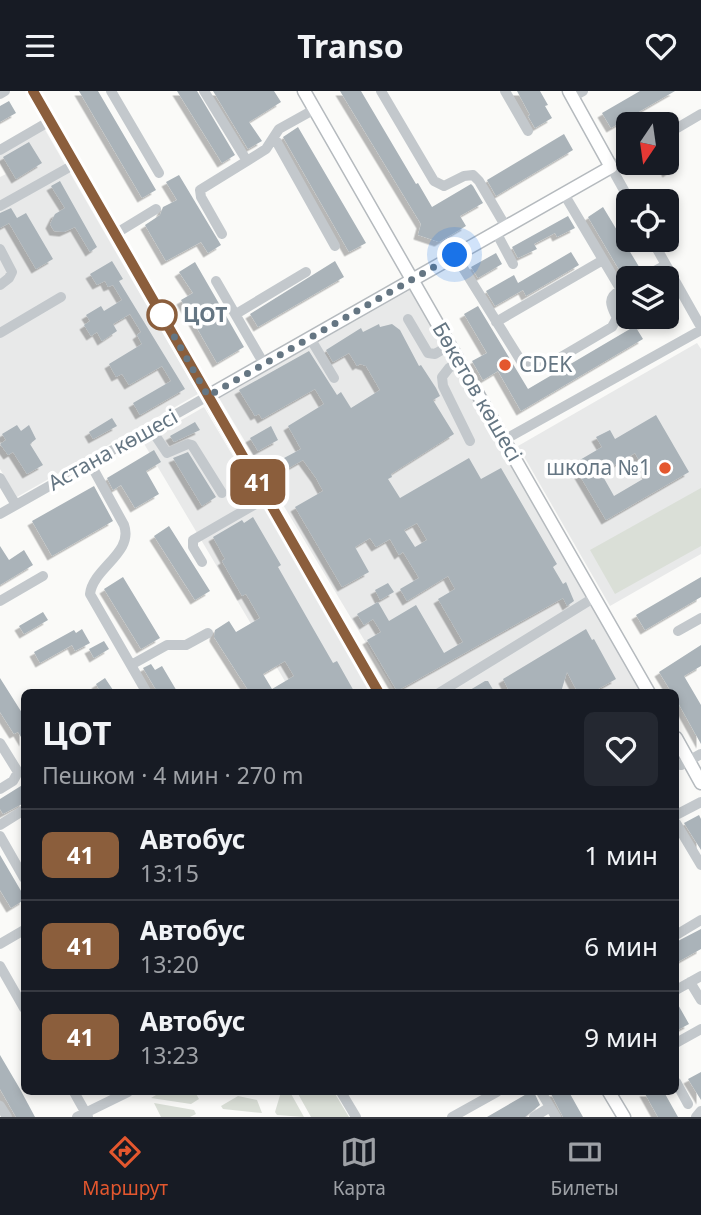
<!DOCTYPE html>
<html lang="ru">
<head>
<meta charset="utf-8">
<style>
	body { margin:0; font-family:"Noto Sans",sans-serif; background:#242831; color:#f1f3f6; height:100vh; display:flex; flex-direction:column; font-size:26px; white-space:nowrap }
	* { box-sizing:border-box; margin:0 }
	p { font-size:23px; color:#9ea1a6 }
	.icon { flex:none; width:38px; height:38px; fill:none; stroke:currentColor; stroke-width:2; stroke-linecap:round; stroke-linejoin:round }
	.map { position:relative; flex:1; overflow:hidden }
	.panel { position:absolute; left:21px; top:598px; width:658px; height:406px; display:flex; flex-direction:column; background:#171b24; border-radius:10px; box-shadow:0 4px 10px #0003 }
	.panel>* { flex:none }
	.badge { padding:0 14px; border-radius:10px; font-size:24px; line-height:46px }
	.needle { width:46px; rotate:193deg }
	.buttons { position:absolute; left:616px; top:21px; display:grid; gap:14px }
	.buttons a { display:grid; place-items:center; width:63px; height:63px; border-radius:10px; background:#171b24; box-shadow:0 4px 10px #0003; font-size:35px }
	.you { position:absolute; width:35px; height:35px; margin:-18px; border:5px solid #fff; border-radius:50%; background:#1a73e8; box-shadow:0 0 0 10px #1a73e833 }
	.map>.badge { position:absolute; translate:-50% -50%; box-shadow:0 0 0 4px #fff }
	.round { display:grid; place-items:center; flex:none; width:74px; height:74px; border-radius:10px; background:#242831 }
	.head { display:flex; align-items:center; justify-content:space-between; height:119px; padding:0 21px }
	h1 { font-size:33px; font-weight:700; line-height:52px }
	ul { padding:0; list-style:none }
	li { display:flex; align-items:center; gap:21px; height:91px; padding:0 21px; border-top:2px solid #363941 }
	li div { flex:1 }
	li b { display:block; font-size:26px }
	li em { font-style:normal }
	li .badge { min-width:77px; font-weight:700; text-align:center }
	header { display:flex; justify-content:space-between; align-items:center; height:91px; padding:0 21px; background:#171b24; font-size:32px; font-weight:700 }
	.tab-bar { display:flex; justify-content:space-around; align-items:center; height:98px; border-top:2px solid #363941; background:#171b24; font-size:19px; color:#9ea1a6 }
	.tab-bar a { display:grid; justify-items:center; gap:4px }
	.tab-bar .selected { color:#e4572e }
	.map>svg:first-child { display:block }
	.built { fill:#e8e9e9 }
	.green { fill:#dadfd7 }
	.building { fill:#aab3b9; fill-rule:evenodd; filter:url(#shadow) }
	.lines { fill:none; stroke-linecap:round; stroke-linejoin:round }
	.major-casing { stroke:#b5babe; stroke-width:15 }
	.minor { stroke:#c3c8cc; stroke-width:10 }
	.major { stroke:#fff; stroke-width:12 }
	.line-casing { stroke:#fff; stroke-width:16 }
	.line { stroke:#8b5e3c; stroke-width:10 }
	.walk { stroke:#657683; stroke-width:7; stroke-dasharray:0 12.6 }
	.stop-dot { fill:#fff; stroke:#8b5e3c; stroke-width:3.5 }
	.poi-dot { fill:#e4572e; stroke:#fff; stroke-width:2.5 }
	.labels { text-anchor:middle; stroke-width:7; stroke-linejoin:round; paint-order:stroke }
	.stop-label { font-size:21px; font-weight:bold; fill:#657683; stroke:#fff; text-anchor:start }
	.poi-label { font-size:21px; fill:#657683; stroke:#fff; text-anchor:start }
	.street-label { font-size:21px; fill:#657683; stroke:#fff }
</style>
</head>
<body>
<header><svg class="icon" aria-label="menu" viewBox="0 0 24 24"><path d="M4 6h16M4 12h16M4 18h16"/></svg>Transo<svg class="icon" aria-label="heart" viewBox="0 0 24 24"><path d="M12 20l-8-8c-3-5 5-10 8-4 3-6 11-1 8 4z"/></svg></header>
<div class="map">
<svg width="701" height="1026" viewBox="0 0 701 1026">
	<defs>
		<filter id="shadow"><feDropShadow dx="-4.5" dy="4.5" stdDeviation="0" flood-color="#0004"/></filter>
	</defs>
	<rect width="100%" height="100%" fill="#fafaf8"/>
	<!-- built -->
	<path class="built" d="M44 37 198 303 17 406 0 378V86L6 83 0 72V63Z
		M410 199 643 602H396L219 307Z
		M697 252 701 258V463L610 515 518 355Z
		M204 316 373 602H292L143 351Z"/>
	<!-- green -->
	<path class="green" d="M701 397V455L615 503 590 459Z
		M161 1001H195L199 1008 191 1013 151 1007Z
		M281 1001H290L304 1026 277 1024 275 1021Z
		M297 1001H334L349 1026H311Z
		M238 1005 257 1009 262 1022 223 1018 221 1015Z
		M154 1012 194 1019 196 1023 190 1026H161Z"/>
	<!-- building -->
	<path class="building" d="M79 0H98L156 99 142 107Z
		M177 0H197L235 64 222 72Z
		M213 0H274L281 11 249 31 262 50 248 58Z
		M340 0H361L416 93 418 92 432 116 471 93 473 95 483 112 460 125 466 135 439 151 418 144 421 133Z
		M517 0H540L548 14 545 15 552 27 535 37 528 25 530 24Z
		M640 0H675L611 37 602 22Z
		M9 10 16 22 0 31V15Z
		M298 36 366 152 349 161 283 46Z
		M564 43 573 59 496 105 487 89Z
		M29 51 42 72 16 88 3 66Z
		M667 56 678 75 667 82 662 72H667Z
		M179 84 221 154 208 162 201 151 166 170 145 134 160 124 163 116 177 109 166 91Z
		M60 90 97 156 90 161 75 136 64 141 54 140 50 133 55 123 65 117 51 95Z
		M603 116 641 179 636 183 635 187H624L588 126Z
		M11 117 17 127 26 122 53 168 36 178 9 132 0 137V122Z
		M568 125 575 137 557 146 555 142 534 153 537 158 518 167 512 156Z
		M571 161 579 174 526 205 523 199 495 215 486 200 514 184 518 192Z
		M496 162 502 173 478 187 471 176Z
		M112 170 123 188 119 190 185 298 140 324 133 312 171 290 162 275 129 294 122 283 116 286 109 273 142 253 137 244 141 241 130 223 113 233 117 240 102 250 97 241 91 245 84 234 90 230 86 224 101 215 104 220 122 209 113 194 108 196 105 190 97 194 90 183Z
		M335 170 344 186 258 236 250 223Z
		M195 171 244 256 217 272 181 209 193 202 179 181Z
		M478 215 528 298 635 235 643 248 521 320 498 280 483 289 472 270 487 262 464 223Z
		M631 226H658L637 237Z
		M379 233 380 236 392 233 400 239 419 275 421 274 436 297 440 305 433 309 454 343 391 383 392 386 388 388 400 407 469 367 481 388 501 377 557 473 553 476 563 493 566 491 574 510 567 515 563 507 397 600 367 549 381 541 373 528 364 534 357 523 378 511 389 530 416 514 444 562 463 551 438 508 455 498 448 485 407 510 400 498 419 487 403 461 399 464 390 448 376 456 370 447 355 456 369 481 342 496 295 416 323 400 316 387 303 369 273 386 267 376 301 358 288 335 324 313 315 298 262 328 259 323 255 325 239 299 309 260 337 304 341 301 351 317 380 299 366 275 360 273 357 275 349 262 333 271 326 259 361 237 363 241ZM417 432 427 449 415 456 404 439Z
		M656 324 689 381 606 429 573 373 602 356 596 346 610 339 615 348ZM635 362 648 385 614 405 601 382Z
		M112 327 117 335 93 348 89 341Z
		M195 331 200 339 174 351 170 345Z
		M17 334 21 340 29 334 36 348 30 353 43 374 27 383 13 361 8 364 0 353 6 349 2 343Z
		M271 335 278 349 258 360 250 347Z
		M154 359 161 371 146 380 159 403 135 417 121 394 113 399 107 387Z
		M188 361 216 406 202 415 173 367Z
		M94 395 113 430 52 465 32 430Z
		M253 426 281 474 278 476 314 539 333 572 337 570 355 602H250L214 546 215 539 229 530 236 541 260 527 246 503 242 505 222 470 225 468 213 446 242 429 244 432ZM285 570 294 585 272 598 263 583Z
		M169 435 210 500 195 509 154 445Z
		M0 455 9 469 24 459 33 474 0 494Z
		M123 486 160 547 141 558 104 498Z
		M701 486V506L645 539 636 524Z
		M388 492 394 501 380 509 375 499Z
		M43 521 48 529 24 543 19 535Z
		M82 538 90 552 75 560 72 554 40 572 34 561 74 539 76 542Z
		M586 538 592 549 594 548 616 588 591 602H578L567 581 561 601 510 602 503 588Z
		M104 550 109 558 94 567 89 558Z
		M701 554V575L684 585 701 614V653L676 608V602H672L659 581Z
		M151 573 155 579 162 575 178 602H158L143 577Z
		M0 587 24 625V651L18 641 14 643 0 621Z
		M105 587 115 602H101L96 593Z
		M485 590H488L495 602H465Z
		M24 693V712L3 723 0 718V708Z
		M699 724 701 728V759L684 732Z
		M0 764 24 805V809L11 817 0 799Z
		M701 838V858L676 872V851Z
		M676 910 689 933 676 940Z
		M0 964 20 998 35 1026H16L0 998Z
		M701 981V1009L688 988Z
		M530 1001H534L540 1014 525 1026H487Z
		M550 1001H569L583 1026H563Z
		M644 1001H664L678 1026H658Z"/>
	<g class="lines">
		<!-- major casing -->
		<g class="major-casing">
			<path id="major" d="M304 0 649 602
				M379 602 208 305 611 76 569 0
				M676 647 701 692
				M609 1001 624 1026"/>
		</g>
		<!-- minor -->
		<path class="minor" d="M111 0 159 82
			M204 0 247 70 266 58 279 38 315 18
			M381 0 434 90 444 95 464 85 473 84 479 90 506 136
			M505 0 528 40
			M0 3 5 0
			M572 6 583 0
			M667 43 701 23
			M274 46 335 155
			M0 59 50 30
			M628 66 611 76 630 110
			M564 103 621 199 628 195
			M0 115 75 73
			M496 141 513 173
			M115 143 156 118
			M222 143 201 106 200 99 247 70
			M652 149 701 236
			M0 158 12 181 9 187 0 194
			M455 164 521 270 531 277 544 276 612 236 617 227C611 215 606 207 621 199
			M642 187 666 174
			M216 190 264 273
			M236 223 306 181
			M408 228 428 262 435 263 450 254
			M496 231 603 169
			M0 242 61 206
			M310 247 334 287
			M459 271 449 277 442 286 443 295 470 350
			M151 338 167 362 188 353 192 354 222 402
			M504 349 701 239
			M90 372 124 434C134 462 93 477 90 503L147 602
			M0 387 16 414
			M0 423 208 305 33 0
			M202 471 193 456V449L266 407
			M0 510 43 485
			M678 540 701 527
			M131 574 167 554H186L208 542
			M439 602 595 506
			M0 652 18 681 13 690 0 698
			M676 673 681 674 701 663
			M676 724 701 711
			M676 732 701 774
			M0 734 24 719
			M0 745 24 787
			M676 844 701 829
			M0 853 24 839
			M0 875 24 917
			M690 891 701 909
			M676 899 701 885
			M676 952 701 938
			M676 991 688 1013
			M74 1001 88 1026
			M341 1001 356 1026
			M0 1015 7 1026
			M550 1016 556 1026
			M77 1026 128 1001
			M452 1026 497 1001
			M534 1026 550 1016 541 1001
			M696 1026 701 1020"/>
		<!-- major -->
		<use href="#major" class="major"/>
	</g>
	<g class="lines">
		<!-- line casing -->
		<g class="line-casing">
			<path id="line" d="M33 0 379 602"/>
		</g>
		<!-- line -->
		<use href="#line" class="line"/>
		<!-- walk -->
		<path class="walk" d="M162 224 208 305 455 164"/>
	</g>
	<!-- markers -->
	<circle class="stop-dot" cx="162" cy="224" r="14"/>
	<g class="poi-dot">
		<circle cx="505" cy="274" r="7"/>
		<circle cx="665" cy="377" r="7"/>
	</g>
	<g class="labels">
		<!-- stop labels -->
		<g class="stop-label">
			<text x="183" y="231">ЦОТ</text>
		</g>
		<!-- poi labels -->
		<g class="poi-label">
			<text x="519" y="281">CDEK</text>
			<text x="651" y="384" text-anchor="end">школа №1</text>
		</g>
		<!-- street labels -->
		<g class="street-label">
			<text transform="translate(477 301) rotate(60)" y="7">Бөкетов көшесі</text>
			<text transform="translate(113 359) rotate(-29)" y="7">Астана көшесі</text>
		</g>
	</g>
</svg>
<div class="buttons">
<a><svg class="needle" viewBox="-14 -14 28 28"><path d="M0-13l5 13h-10z" fill="#e53935"/><path d="M0 13l5-13h-10z" fill="#9ea1a6"/></svg></a>
<a><svg class="icon" aria-label="locate" viewBox="0 0 24 24"><circle cx="12" cy="12" r="6"/><path d="M12 2v4M12 18v4M2 12h4M18 12h4"/></svg></a>
<a><svg class="icon" aria-label="layers" viewBox="0 0 24 24"><path d="M12 4l9 5-9 5-9-5zM3 14l9 5 9-5"/></svg></a>
</div>
<div class="you" style="left:455px;top:164px"></div>
<b class="badge" style="left:258px;top:391px;background:#8b5e3c;color:#fff">41</b>
<section class="panel">
<div class="head"><div><h1>ЦОТ</h1><p>Пешком · 4 мин · 270 m</p></div><a class="round"><svg class="icon" aria-label="heart" viewBox="0 0 24 24"><path d="M12 20l-8-8c-3-5 5-10 8-4 3-6 11-1 8 4z"/></svg></a></div>
<ul>
<li><span class="badge" style="background:#8b5e3c;color:#fff">41</span><div><b>Автобус</b><p>13:15</p></div><em>1 мин</em></li>
<li><span class="badge" style="background:#8b5e3c;color:#fff">41</span><div><b>Автобус</b><p>13:20</p></div><em>6 мин</em></li>
<li><span class="badge" style="background:#8b5e3c;color:#fff">41</span><div><b>Автобус</b><p>13:23</p></div><em>9 мин</em></li>
</ul>
</section>
</div>
<nav class="tab-bar">
<a class="selected"><svg class="icon" aria-label="directions" viewBox="0 0 24 24"><path d="M12 3l9 9-9 9-9-9zM9 14v-3h6M13 9l2 2-2 2"/></svg>Маршрут</a>
<a><svg class="icon" aria-label="map" viewBox="0 0 24 24"><path d="M3 6l6-2 6 2 6-2v14l-6 2-6-2-6 2zM9 4v14M15 6v14"/></svg>Карта</a>
<a><svg class="icon" aria-label="tickets" viewBox="0 0 24 24"><path d="M3 7h18v10H3zM15 7v10"/></svg>Билеты</a>
</nav>
</body>
</html>
